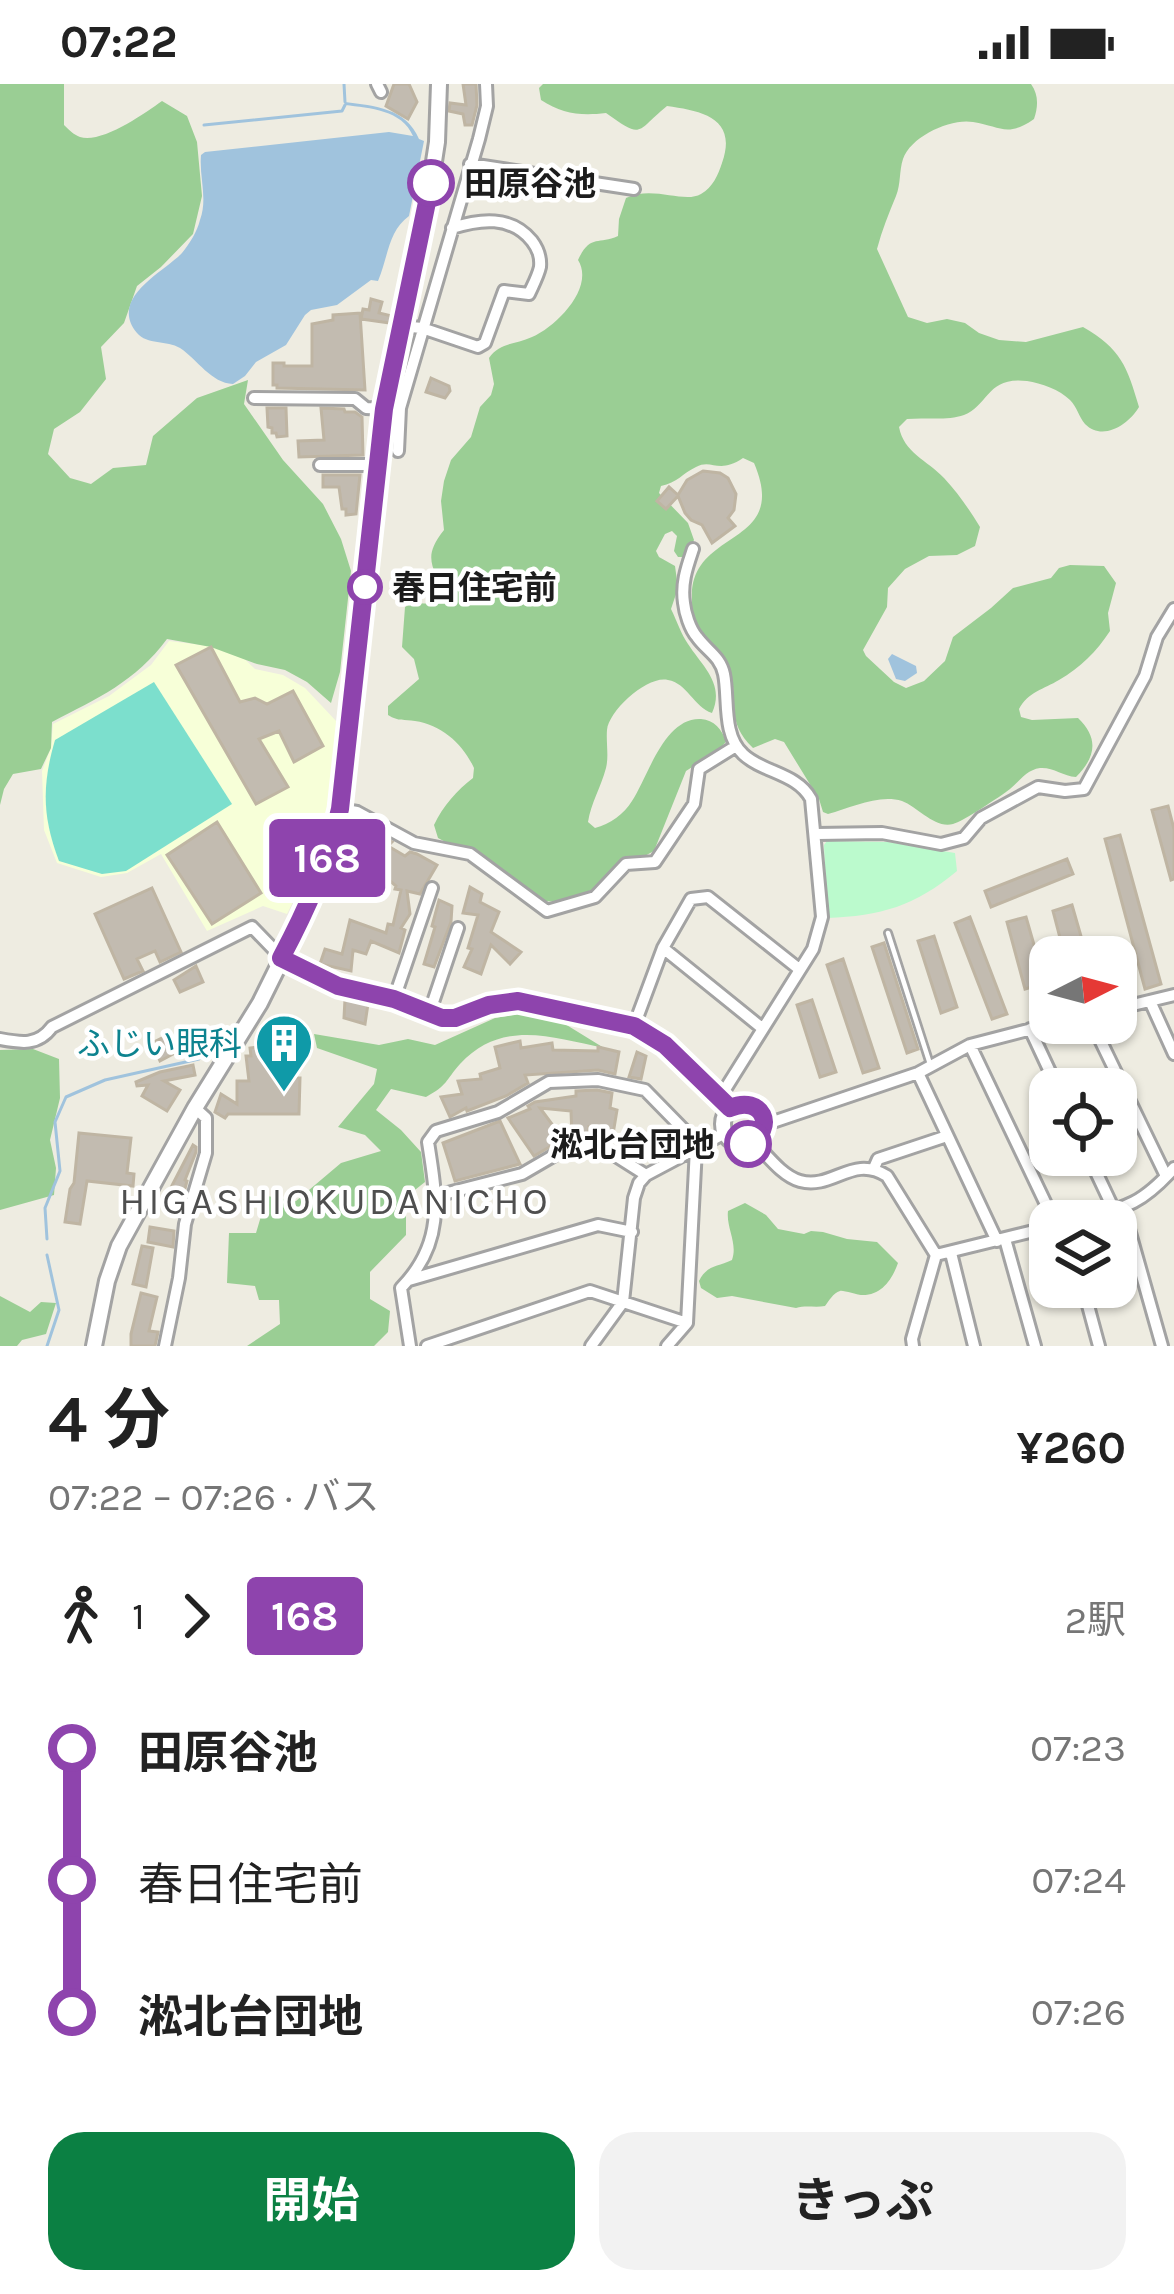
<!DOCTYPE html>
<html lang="ja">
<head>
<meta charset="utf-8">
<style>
	body { margin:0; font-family:Karla,"Noto Sans JP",sans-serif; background:#f2f2f2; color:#222; height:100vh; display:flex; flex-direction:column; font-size:45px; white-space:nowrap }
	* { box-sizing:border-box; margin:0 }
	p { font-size:39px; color:#767676 }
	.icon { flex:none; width:66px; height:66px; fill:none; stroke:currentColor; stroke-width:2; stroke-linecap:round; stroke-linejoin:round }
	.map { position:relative; height:1262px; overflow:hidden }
	.details { display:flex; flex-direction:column; background:#fff; flex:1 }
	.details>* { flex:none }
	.badge { padding:0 24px; border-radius:9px; font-size:42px; line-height:78px }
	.needle { width:78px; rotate:84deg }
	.buttons { position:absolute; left:1029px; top:852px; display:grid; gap:24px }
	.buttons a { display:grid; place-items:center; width:108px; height:108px; border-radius:24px; background:#fff; box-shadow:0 3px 9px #0004; font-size:60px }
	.map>.badge { position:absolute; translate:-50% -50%; box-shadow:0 0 0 6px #fff }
	.legs { display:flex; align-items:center; gap:18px; height:132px; padding:0 48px; font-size:39px }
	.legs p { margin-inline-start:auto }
	.overview { display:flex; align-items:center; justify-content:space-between; height:204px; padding:0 48px }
	h1 { font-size:66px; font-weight:700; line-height:90px }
	.button { display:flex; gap:24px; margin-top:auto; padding:24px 48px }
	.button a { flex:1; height:138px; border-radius:36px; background:#0b8043; color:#fff; font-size:48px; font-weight:700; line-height:138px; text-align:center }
	.button a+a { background:#f2f2f2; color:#222 }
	ul { padding:0 48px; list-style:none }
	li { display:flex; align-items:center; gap:42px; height:132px; font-size:45px }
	li i { display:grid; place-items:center; width:18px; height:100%; margin:0 15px; background:currentColor }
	li i::after { content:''; width:30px; height:30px; margin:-15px; border:9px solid; border-radius:50%; background:#fff }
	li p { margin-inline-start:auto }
	li:first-child i { background:linear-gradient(#0000 50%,currentColor 0) }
	li:last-child i { background:linear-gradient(currentColor 50%,#0000 0) }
	.status { display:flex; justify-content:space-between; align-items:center; height:84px; padding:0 60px; background:#fff; direction:ltr }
	.status svg { height:33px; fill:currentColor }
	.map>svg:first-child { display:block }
	.education { fill:#f7ffd8 }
	.forest { fill:#9ace94 }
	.park { fill:#bbfacd }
	.pitch { fill:#7cdfcd }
	.water { fill:#a0c3dd }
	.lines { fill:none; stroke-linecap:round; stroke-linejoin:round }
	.stream { stroke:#a0c3dd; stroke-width:3 }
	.building { fill:#c2bbb0; stroke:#bfb5a3; stroke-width:3 }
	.service-casing { stroke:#a3a3a3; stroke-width:10 }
	.minor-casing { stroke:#a3a3a3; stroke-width:16 }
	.tertiary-casing { stroke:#a3a3a3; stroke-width:20 }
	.service { stroke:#fff; stroke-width:4.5 }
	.minor { stroke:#fff; stroke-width:10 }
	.tertiary { stroke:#fff; stroke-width:14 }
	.line-1-casing { stroke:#fff; stroke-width:27 }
	.line-1 { stroke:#8e44ad; stroke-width:18 }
	.stop-1-dot { fill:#fff; stroke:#8e44ad; stroke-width:6 }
	.labels { text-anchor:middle; stroke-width:9; stroke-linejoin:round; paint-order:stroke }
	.stop-label { font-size:33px; font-weight:bold; fill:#1c1c1c; stroke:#fff; text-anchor:start }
	.culture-label { font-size:33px; fill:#0d838f; stroke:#fff; text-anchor:end }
	.quarter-label { font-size:39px; letter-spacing:3px; fill:#4f4f4f; stroke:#fff }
</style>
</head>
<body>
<div class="status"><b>07:22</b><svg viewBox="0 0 49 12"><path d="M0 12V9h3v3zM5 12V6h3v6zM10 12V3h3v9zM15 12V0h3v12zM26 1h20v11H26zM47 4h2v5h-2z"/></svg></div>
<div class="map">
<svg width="1174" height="1262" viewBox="0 0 1174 1262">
	<rect width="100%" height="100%" fill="#eeece1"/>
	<!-- education -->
	<path class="education" d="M169 557 234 565 255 585 283 591 305 604 337 638 333 703 326 741 318 767 287 830 263 822 207 847 161 770 127 789 101 793 57 779 44 746 42 687 51 664 53 640 109 612 151 581Z"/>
	<!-- forest -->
	<path class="forest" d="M0 0H64V41C68 45 74 51 80 53 101 60 144 30 162 17L187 32 197 58 202 112 193 150 161 183 137 202 124 239 101 263 106 295 80 328 54 345 48 370 70 394 91 400 113 384 146 381 153 352 197 314 248 296 244 320 283 376 323 420 341 455 351 487 340 588 331 619 307 598 285 586 257 580 211 563 167 555C135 598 98 614 52 638L51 664 41 685 13 690 4 705 0 721Z
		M543 0H1031C1039 11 1038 23 1034 35 1007 54 1000 42 973 38 951 34 911 52 903 75 899 87 901 100 896 112 889 129 882 146 877 165L908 233 927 239 947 235 965 239 979 249 999 256 1026 258 1083 243C1121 265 1127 282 1139 323 1129 340 1103 358 1085 340 1079 333 1077 323 1070 316 1060 306 1041 299 1027 297 987 292 989 321 964 331 947 337 925 333 907 335L899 343C904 369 927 376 944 394 958 409 969 425 980 443L975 462 957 471 929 472 905 485 888 504 887 523 863 566 866 572 894 598 906 604 924 597 945 577 953 553 991 524 1013 504 1051 494 1059 484 1070 481 1104 482 1116 499 1108 529 1110 547C1097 567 1080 584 1059 596 1044 605 1028 608 1019 625L1021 633 1032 636 1078 634C1099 654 1096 673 1076 693 1063 692 1053 683 1040 684 1026 686 1020 697 1010 705 1001 712 962 738 953 740 935 745 918 723 902 717 878 710 851 724 828 730L823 728 819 715 784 658 775 655 753 664C725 637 739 619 730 586 725 569 703 561 695 543 692 536 692 524 692 516 688 443 791 465 754 379L743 374C718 391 712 374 696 383 683 389 677 399 661 402L659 409 688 439 694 456 685 473H678L674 467 677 452 672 447 665 450 656 467 659 473 675 482 678 504 671 525C677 537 681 550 688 560 703 583 725 600 712 629 694 623 687 599 668 596 648 591 609 626 607 646 606 658 609 672 606 684 601 703 591 719 588 738L595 744C610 740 624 730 632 717 648 693 664 633 701 635 714 636 722 645 726 658L717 667 686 687 654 767 639 775 621 777 597 804 559 818 543 817 473 766 451 761 438 754 434 741C443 722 457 706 473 694L474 684C463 660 442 641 415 637 404 635 399 638 388 631V622L419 595 414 575 402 563 405 523 412 519 438 520 443 514C436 482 420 476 444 446L441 417 444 397 451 376 471 353 480 323 491 311 494 300 489 274C500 258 515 261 532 253 557 242 595 203 578 176 590 150 598 161 618 152L619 135 626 114C653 101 684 120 701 110 713 103 718 91 722 79 738 34 702 27 667 22 635 48 644 56 606 29 581 32 562 30 541 16L539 4Z
		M519 930 565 940 604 964C551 953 502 935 460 980 445 997 448 1001 426 1013L391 1005 376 1026 401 1046 421 1068 425 1098 406 1113V1151L370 1188V1215L390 1227 388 1248 374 1262H247L280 1240 279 1216H259L255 1202 227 1199 229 1149H256L267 1112 296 1117 341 1079 381 1067 365 1051 338 1043 374 1000 377 985 317 964 314 950 379 961 408 955 435 961 495 934Z
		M33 965 59 975 60 1014 50 1056 56 1084 54 1111 0 1126V966Z
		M745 1119 766 1131 778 1145 804 1150 811 1147 823 1148 847 1155 877 1158 898 1179C892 1196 881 1212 861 1211 857 1211 843 1206 840 1207 833 1209 829 1217 825 1222 815 1224 806 1221 796 1224L732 1212 717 1214 701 1204 699 1197C707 1181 717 1183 732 1176 738 1159 726 1144 728 1127Z
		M0 1212 30 1228 41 1218 56 1219 46 1250 22 1256 17 1262H0Z"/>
	<!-- park -->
	<path class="park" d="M827 757 888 758 955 769 957 787C915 822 881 832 827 834L824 761Z"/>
	<!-- pitch -->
	<path class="pitch" d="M154 598 232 720 126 787 102 790 59 777C42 732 42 701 55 656Z"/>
	<!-- water -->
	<path class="water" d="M345 18C375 22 406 24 419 55L424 57 409 132C388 147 388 174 378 197L371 196 337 221 311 226 305 231 286 261 256 278 245 292 233 300C211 299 198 276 180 264 167 256 147 261 137 249 108 214 164 188 182 169 190 159 197 148 200 136 208 114 199 93 201 71L205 68 389 48 413 52C402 26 370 24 345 21Z
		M892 570 916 582 917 589 905 597 896 595 888 575Z"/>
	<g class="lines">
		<!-- stream -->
		<path class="stream" d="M344 0 345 18
			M204 41 342 27 345 21
			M47 1155 45 1124 60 1087 55 1038 66 1013 105 996 199 975
			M47 1262 59 1226 47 1171"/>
	</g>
	<!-- building -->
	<path class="building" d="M394 0H409L417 18 408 35 386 22Z
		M463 0H476L477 21 472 41H465L463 30 449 27 450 19 466 21Z
		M371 215 382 218 379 229 392 232 390 239 361 235 363 225 369 226Z
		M360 229 365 306 277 304V301H273V279H284V282H312V240L333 236V231Z
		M431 294 449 302 450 307 445 314 426 308Z
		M267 324H286L287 352 277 353 276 349H272V344L268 343Z
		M321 324 344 325 345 328H355L362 333 363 371 299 373 298 357 324 356Z
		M703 387 720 389 728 394 736 410 734 426 728 434 735 442 712 459 702 441 691 436 685 429 678 412 666 425 657 417 669 403 678 411 687 396Z
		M323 391H360L356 430 346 431V425H342L339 403H323Z
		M211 563 240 618 255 614 267 620 293 607 323 662 294 678 279 647 259 655 288 703 256 720 176 581Z
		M1168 722 1174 745V795L1171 796 1152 726Z
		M217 738 261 809 212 840 167 771Z
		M375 749 392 758 388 762 405 772 410 768 417 770 437 781 420 810 407 807 410 830 401 844 405 846 399 869 371 857 366 870 353 866 351 887 320 880 325 865 342 870 350 836 386 849 388 840 393 841 401 806 395 805 396 802 373 782 356 771Z
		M1120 751 1161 900 1145 905 1105 755Z
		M1067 775 1073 790 991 823 985 807Z
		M470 803 482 810 480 818 499 828 491 848 521 868 510 880 491 861 481 890 464 883 472 865 468 864 478 831 463 829Z
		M152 804 181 868 160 878 155 867 137 875 143 887 124 895 95 830Z
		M439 816 452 822 451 838 434 883 424 880 435 843 432 842Z
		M1072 821 1087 873H1065L1053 827Z
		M970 833 1007 930 992 935 955 839Z
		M1026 833 1045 899 1025 905 1007 838Z
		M934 852 957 923 941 929 918 857Z
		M884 859 918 965 907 969 872 863Z
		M843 875 879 984 863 989 827 881Z
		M196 882 203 898 180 908 174 896Z
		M345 915 368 920 365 940 344 934Z
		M812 916 836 988 820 993 797 921Z
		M168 951 177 968 160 977 152 959Z
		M520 957 521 964 552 959 553 966 598 967V963L619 968 615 990 598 986 525 991 528 999 506 1012 467 1027 466 1024 450 1033 441 1013 462 1010 458 997 481 995 480 990 500 984 495 963Z
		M265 962 266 968 274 967 277 994H300L299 1030H228L225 1034 215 1028 221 1010 237 1020V997H249L246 972H251L250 964Z
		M637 968 646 972 641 995 629 993Z
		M193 981 195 991 164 997 180 1006 167 1027 142 1012 148 1001 137 1002 136 998 160 988Z
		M597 1006 612 1009 610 1024 617 1026 613 1050 589 1043V1052L572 1054 571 1027 540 1024 563 1055 534 1072 508 1034 530 1025 528 1022 535 1018 576 1012V1007Z
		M500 1037 520 1080 455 1097 443 1059Z
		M79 1049 131 1054 127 1089 134 1090 133 1102 87 1097 80 1140 65 1138 70 1105 74 1099Z
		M193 1061 196 1063V1068L185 1096 187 1097 181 1120 166 1113Z
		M150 1143 174 1147 173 1163 148 1158Z
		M142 1162 153 1164 146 1203 133 1200Z
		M141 1209 157 1213 149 1247 158 1248 155 1262H131V1250Z"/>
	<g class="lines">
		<!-- service casing -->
		<g class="service-casing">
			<path id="service" d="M888 849 930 980"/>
		</g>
		<!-- minor casing -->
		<g class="minor-casing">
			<path id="minor" d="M377 0 381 8
				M470 80 634 105
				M400 242 422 244 478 263 485 259 504 207 529 210C533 201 538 192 540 183 541 172 538 165 532 157 511 131 480 135 452 144
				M254 314 355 315 366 324 384 325
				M398 367 400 324 479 55 487 22 486 0
				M320 381H377
				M693 465C687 483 681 499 684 519 685 529 690 545 697 553 707 567 720 572 724 590 729 614 722 651 743 670 763 689 797 689 811 715L822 833 813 865 719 1015
				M340 725 357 728 414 759 470 770 547 827 595 813 626 780 655 778 694 720 699 685 736 662
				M817 750 882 749 941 760 964 754 981 734 1038 703 1065 707 1084 705 1145 592 1157 553 1174 525
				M663 864 762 944
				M394 915 432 804
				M1150 917 1174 970
				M1116 925 1174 911
				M429 930 458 844
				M1092 939 1166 1092
				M634 942 663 864 691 815 708 813 799 885
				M1030 945 1058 1005
				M0 955C21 959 38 962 52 943L252 843 281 873
				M970 961 1054 1137
				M918 989 997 1157
				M764 1041 918 989 970 961 1055 939
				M754 1058C767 1071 782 1092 800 1097 833 1106 852 1070 887 1092L936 1171 912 1255 913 1262
				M1088 1071 1114 1126
				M874 1084 878 1075 947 1052
				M436 1112 522 1090 565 1065 584 1061 605 1065 646 1091
				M1123 1124 1162 1262
				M1075 1137C1123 1124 1139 1123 1174 1084
				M1005 1155 1035 1262
				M951 1169 974 1262
				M936 1171 1050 1143
				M409 1196 598 1141 632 1148
				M1083 1203 1099 1262
				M165 1262 179 1194 185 1140 206 1069V1034L195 1024
				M410 1262 401 1204C445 1159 437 1115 428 1058L436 1047 498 1028 549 998 598 996 645 1006 689 1051 696 1064 687 1239 667 1262
				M427 1262 590 1207 687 1239
				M591 1262 623 1218 634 1114 639 1099 646 1091 725 1049"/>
		</g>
		<!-- tertiary casing -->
		<g class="tertiary-casing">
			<path id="tertiary" d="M281 873 315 893 338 902 394 915 442 934H455L489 921 519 917 634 942 665 961 730 1024
				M723 1040a21 21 0 1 1 42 0a21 21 0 1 1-42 0Z
				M94 1262 107 1197 119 1162 195 1024 260 919 308 822 334 750 348 666 384 325 431 97 437 58 439 0"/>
		</g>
		<!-- service -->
		<use href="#service" class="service"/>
		<!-- minor -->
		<use href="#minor" class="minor"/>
		<!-- tertiary -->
		<use href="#tertiary" class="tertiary"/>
	</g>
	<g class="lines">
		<!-- line-1 casing -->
		<g class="line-1-casing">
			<path id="line-1" d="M431 99 384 325 340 725C328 778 307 825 281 874L338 902 394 915 442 934H455L489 921 518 917 634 942 665 961 730 1024C762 1010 778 1044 748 1060"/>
		</g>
		<!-- line-1 -->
		<use href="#line-1" class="line-1"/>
	</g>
	<!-- icons -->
	<defs>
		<g id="building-pin" transform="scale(3)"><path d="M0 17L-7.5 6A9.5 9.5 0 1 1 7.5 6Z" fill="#0f9aa8" stroke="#fff"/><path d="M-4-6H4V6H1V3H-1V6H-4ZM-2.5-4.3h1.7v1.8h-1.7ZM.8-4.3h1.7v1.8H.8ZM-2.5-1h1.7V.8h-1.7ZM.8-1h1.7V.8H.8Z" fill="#fff"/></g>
	</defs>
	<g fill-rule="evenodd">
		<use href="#building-pin" x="284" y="959"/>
	</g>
	<!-- markers -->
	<g class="stop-1-dot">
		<circle cx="431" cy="99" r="21"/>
		<circle cx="365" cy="503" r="15"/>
		<circle cx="748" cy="1060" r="21"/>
	</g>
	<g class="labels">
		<!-- stop labels -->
		<g class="stop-label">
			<text x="464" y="111">田原谷池</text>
			<text x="392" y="515">春日住宅前</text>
			<text x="715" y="1072" text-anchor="end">淞北台団地</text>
		</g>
		<!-- culture labels -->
		<g class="culture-label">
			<text x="242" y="971">ふじい眼科</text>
		</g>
		<!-- quarter labels -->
		<g class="quarter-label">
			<text x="335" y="1130">HIGASHIOKUDANICHO</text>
		</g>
	</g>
</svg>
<div class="buttons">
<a><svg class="needle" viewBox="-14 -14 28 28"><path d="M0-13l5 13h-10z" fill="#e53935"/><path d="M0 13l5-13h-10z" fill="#767676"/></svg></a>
<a><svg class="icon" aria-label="locate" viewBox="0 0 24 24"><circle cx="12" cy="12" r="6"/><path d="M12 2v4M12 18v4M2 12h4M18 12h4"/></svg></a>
<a><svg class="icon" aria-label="layers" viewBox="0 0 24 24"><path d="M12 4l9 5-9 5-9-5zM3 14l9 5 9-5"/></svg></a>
</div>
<b class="badge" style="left:327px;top:774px;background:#8e44ad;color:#fff">168</b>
</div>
<section class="details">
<div class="overview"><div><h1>4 分</h1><p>07:22 – 07:26 · バス</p></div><b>¥260</b></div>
<div class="legs"><svg class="icon" aria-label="walk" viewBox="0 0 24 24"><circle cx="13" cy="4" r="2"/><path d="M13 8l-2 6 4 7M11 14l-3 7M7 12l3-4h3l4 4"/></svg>1<svg class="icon" aria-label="forward" viewBox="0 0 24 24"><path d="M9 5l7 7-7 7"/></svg><b class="badge" style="background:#8e44ad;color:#fff">168</b><p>2駅</p></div>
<ul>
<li><i style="color:#8e44ad"></i><b>田原谷池</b><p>07:23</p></li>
<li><i style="color:#8e44ad"></i><span>春日住宅前</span><p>07:24</p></li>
<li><i style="color:#8e44ad"></i><b>淞北台団地</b><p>07:26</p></li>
</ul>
<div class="button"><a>開始</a><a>きっぷ</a></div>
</section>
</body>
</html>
